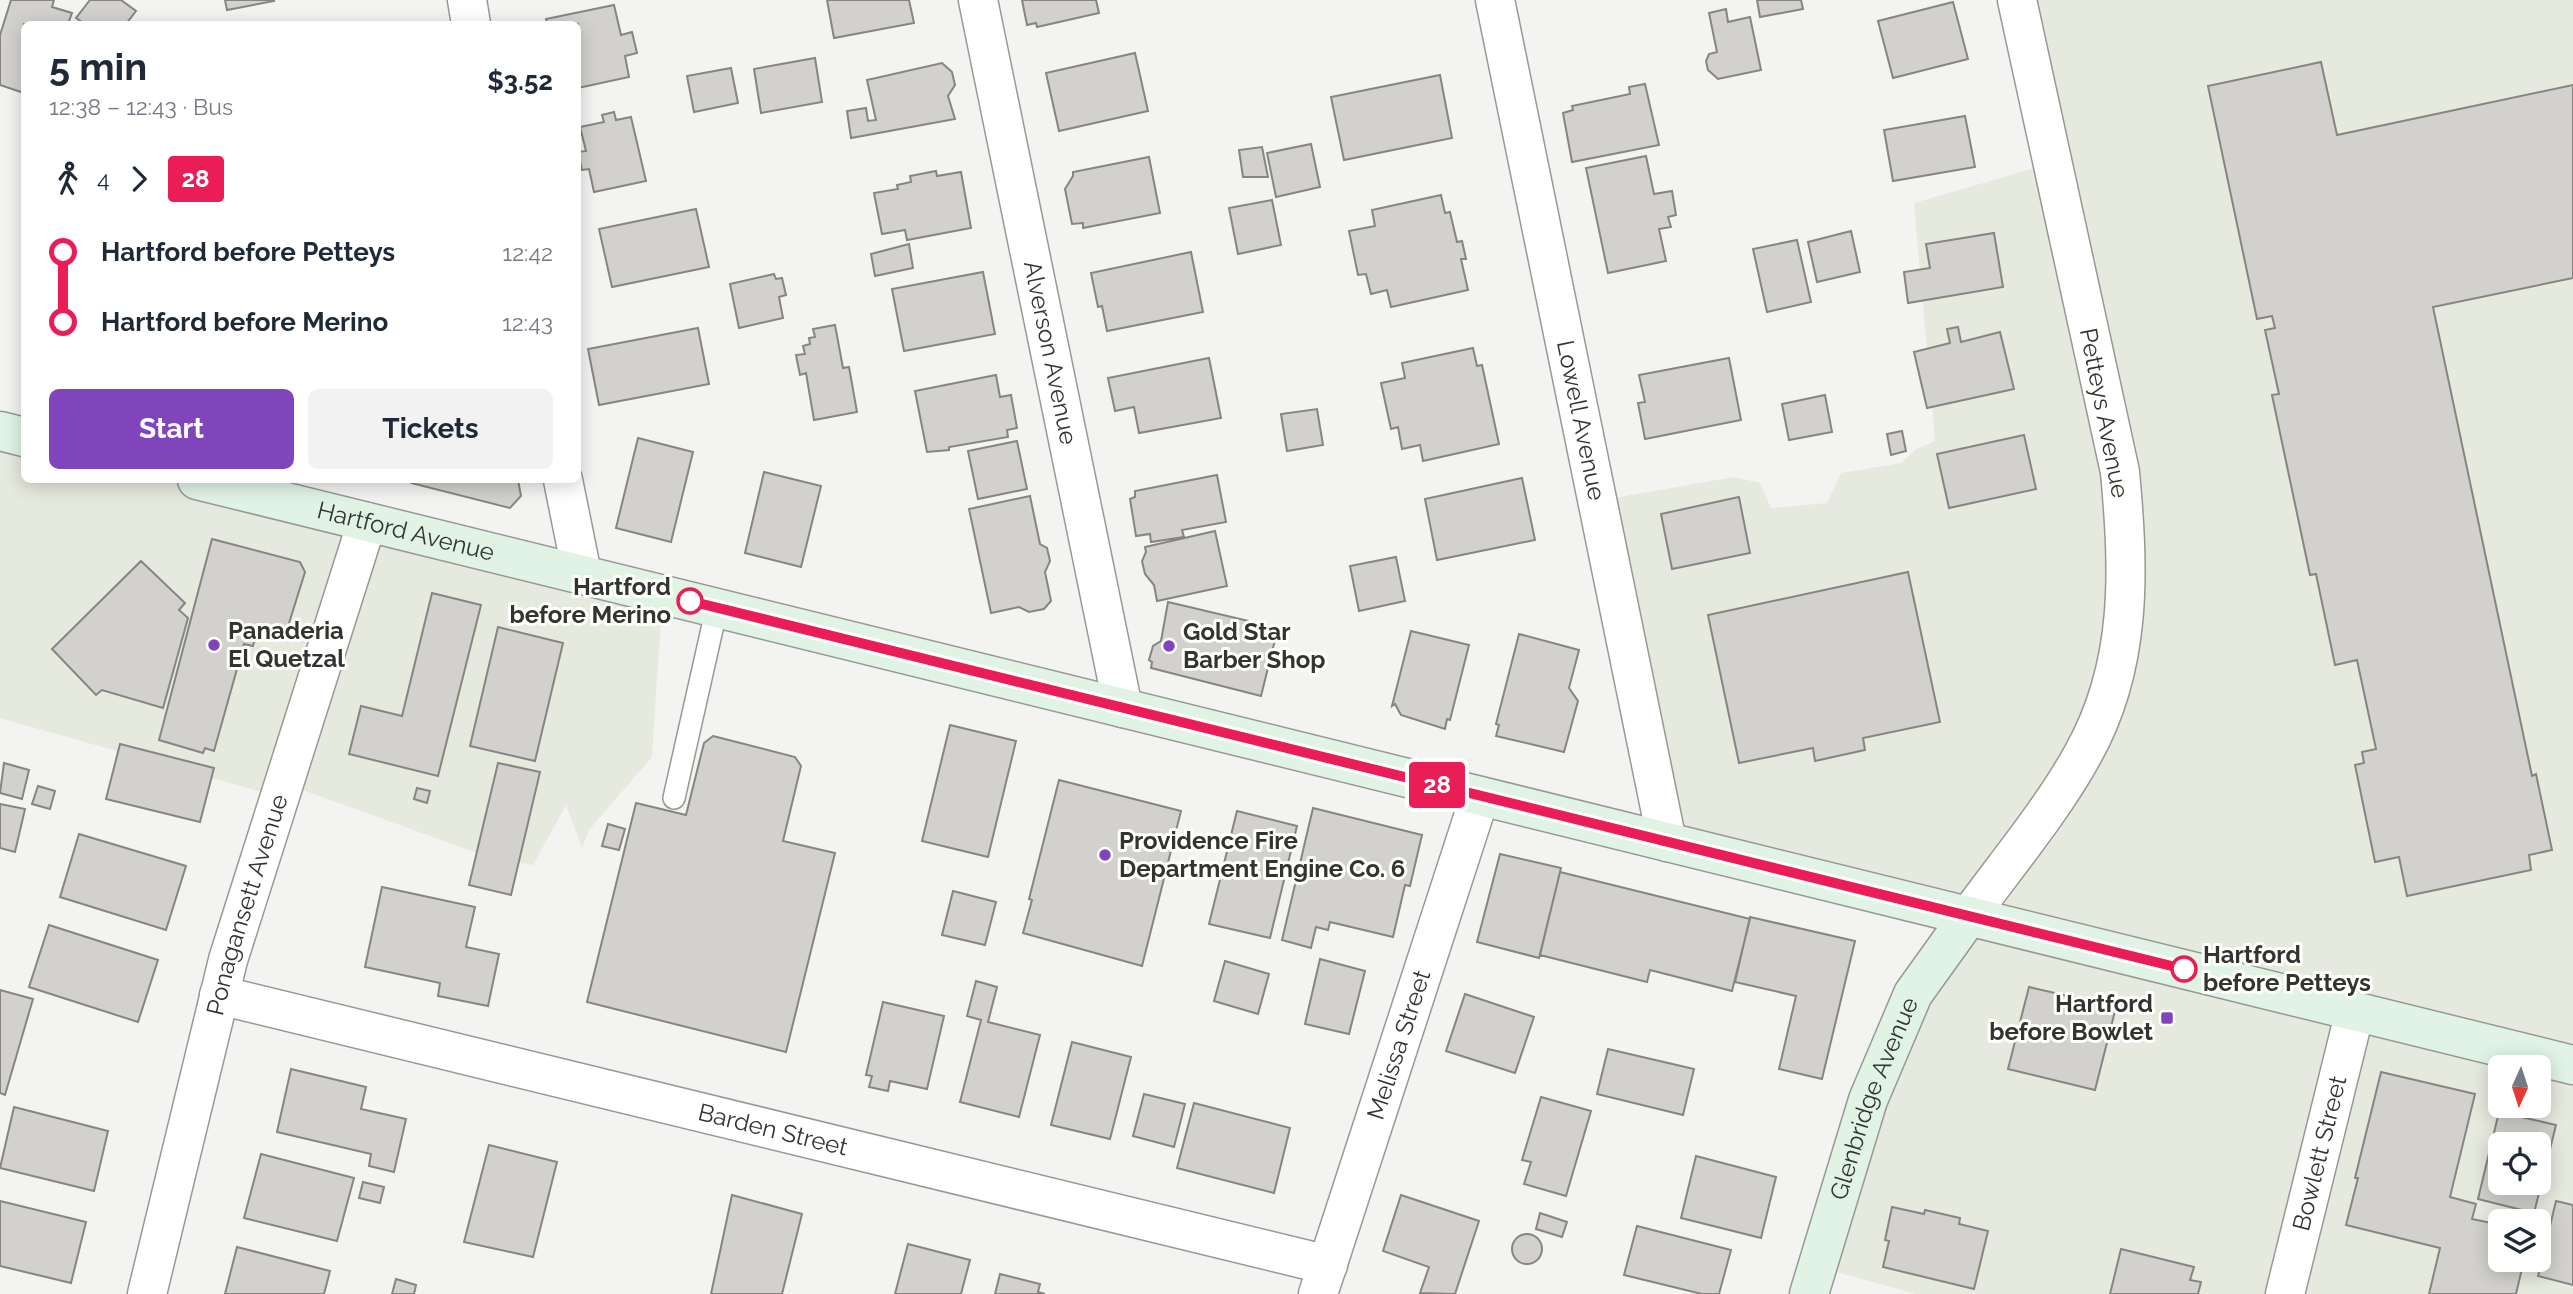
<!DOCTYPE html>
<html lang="en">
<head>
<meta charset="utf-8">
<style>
	body { margin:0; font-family:Raleway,sans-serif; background:#f2f2f3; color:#1f2937; height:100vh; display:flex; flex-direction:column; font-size:26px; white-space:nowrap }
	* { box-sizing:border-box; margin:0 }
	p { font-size:23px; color:#747a83 }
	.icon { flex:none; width:38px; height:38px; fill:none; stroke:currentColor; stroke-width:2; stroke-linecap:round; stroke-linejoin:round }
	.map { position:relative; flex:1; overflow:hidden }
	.drawer { position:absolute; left:21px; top:21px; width:560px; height:462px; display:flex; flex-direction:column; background:#fff; border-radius:10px; box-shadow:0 4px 18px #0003 }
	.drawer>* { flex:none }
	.badge { padding:0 14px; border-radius:5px; font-size:24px; line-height:46px }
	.needle { width:46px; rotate:183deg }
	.tools { position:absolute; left:2488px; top:1055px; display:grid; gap:14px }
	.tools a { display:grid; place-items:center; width:63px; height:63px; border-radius:10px; background:#fff; box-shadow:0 4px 18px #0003; font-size:35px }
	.map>.badge { position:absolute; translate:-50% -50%; box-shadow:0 0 0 4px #fff }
	.legs { display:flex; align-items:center; gap:10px; height:77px; padding:0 28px; font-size:23px }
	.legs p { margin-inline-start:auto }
	.summary { display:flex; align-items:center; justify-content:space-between; height:119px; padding:0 28px }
	h1 { font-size:38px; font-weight:700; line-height:52px }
	.button { display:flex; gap:14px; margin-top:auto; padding:14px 28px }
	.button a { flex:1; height:80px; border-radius:10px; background:#8145bb; color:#fff; font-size:28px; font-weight:700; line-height:80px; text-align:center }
	.button a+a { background:#f2f2f3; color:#1f2937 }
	ul { padding:0 28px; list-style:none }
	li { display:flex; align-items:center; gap:24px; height:70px; font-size:26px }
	li i { display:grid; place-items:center; width:10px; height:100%; margin:0 9px; background:currentColor }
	li i::after { content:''; width:18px; height:18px; margin:-9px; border:5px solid; border-radius:50%; background:#fff }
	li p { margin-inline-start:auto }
	li:first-child i { background:linear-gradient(#0000 50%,currentColor 0) }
	li:last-child i { background:linear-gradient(currentColor 50%,#0000 0) }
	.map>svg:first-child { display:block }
	.built { fill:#e6e9de; fill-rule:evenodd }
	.building { fill:#d2d1ce; stroke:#868582; stroke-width:2; fill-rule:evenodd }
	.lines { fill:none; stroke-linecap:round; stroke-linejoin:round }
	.service-casing { stroke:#989896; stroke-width:24 }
	.minor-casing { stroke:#989896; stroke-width:41 }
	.tertiary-casing { stroke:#989896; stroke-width:41 }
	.secondary-casing { stroke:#989896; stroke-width:41 }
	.service { stroke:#fff; stroke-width:21 }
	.minor { stroke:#fff; stroke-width:38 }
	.tertiary { stroke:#fff; stroke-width:38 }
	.secondary { stroke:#e0f3e5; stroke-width:38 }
	.line-1-casing { stroke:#fff; stroke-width:16 }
	.line-1 { stroke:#ea1d57; stroke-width:10 }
	.stop-1-dot { fill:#fff; stroke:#ea1d57; stroke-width:3.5 }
	.poi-dot { fill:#8145bb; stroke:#fffffe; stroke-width:2.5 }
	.labels { text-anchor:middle; stroke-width:6; stroke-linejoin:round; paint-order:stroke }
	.street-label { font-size:24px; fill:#333332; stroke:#fffffe }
	.stop-label { font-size:24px; font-weight:bold; fill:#333332; stroke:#fffffe; text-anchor:end }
	.poi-label { font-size:24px; font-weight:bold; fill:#333332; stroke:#fffffe; text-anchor:start }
</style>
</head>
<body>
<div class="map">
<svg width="2573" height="1294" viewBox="0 0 2573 1294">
	<rect width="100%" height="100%" fill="#f3f4f1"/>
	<!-- built -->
	<path class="built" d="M2014 0H2573V1294H1916L1818 1267 1963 916 1669 829 1603 500 1734 477 1760 483 1771 508 1827 503 1841 473 1901 463 1916 449 1935 441 1914 203 2045 165ZM2501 1068H2539V1106H2501ZM2501 1144H2539V1183H2501ZM2501 1222H2539V1260H2501Z
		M0 416 24 422V480H254L663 587 652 757 589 830 582 848 566 805 533 865 491 858 286 784 265 793 0 718Z"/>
	<!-- building -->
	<path class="building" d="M11 0H54L52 7 72 13 68 24H24V93L0 85V35Z
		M90 0H121L136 11 126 24H85L76 18Z
		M225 0H274V1L227 10Z
		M827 0H909L914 23 834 38Z
		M1022 0H1096L1099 13 1037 27 1036 23 1027 25Z
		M1757 0H1801L1803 9 1760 17Z
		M1953 2 1968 59 1893 78 1878 21Z
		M614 5 621 35 632 32 637 53 625 56 629 77 578 88V24H547L546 19Z
		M1726 9 1728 22 1750 17 1761 70 1718 79 1708 70 1706 61 1709 54 1717 52 1709 13Z
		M1135 53 1148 111 1059 131 1046 73Z
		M815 58 822 102 761 113 754 69Z
		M2321 62 2337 135 2573 85V278L2433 307 2532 776 2536 774 2552 850 2529 855 2531 870 2407 896 2399 857 2375 862 2355 765 2364 763 2362 752 2376 749 2357 660 2335 665 2316 574 2310 575 2272 395 2279 394 2265 330 2275 328 2272 316 2257 319 2208 86Z
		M942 63 952 72 955 85 948 96 955 119 851 138 847 111 866 108 868 121 876 120 867 80Z
		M731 68 738 103 694 112 687 76Z
		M1440 75 1452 138 1344 160 1331 97Z
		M1645 84 1659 145 1572 162 1563 113 1573 110 1572 106 1630 94 1629 87Z
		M614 112 616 120 631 117 646 181 594 192 589 169 582 170 578 152 586 151 580 127 604 122 602 115Z
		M1965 116 1975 167 1893 181 1884 130Z
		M1311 144 1320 187 1276 197 1267 153Z
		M1262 147 1268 177H1243L1239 150Z
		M1646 156 1654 194 1672 191 1676 215 1668 217 1671 227 1659 229 1666 261 1608 273 1586 168Z
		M1149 157 1160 213 1083 228V223L1072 224 1065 189 1073 176V172Z
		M936 171 937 176 961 172 971 228 907 240 905 230 882 234 874 193 898 189 897 185 911 182 910 176Z
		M1441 195 1445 213 1450 212 1457 242 1462 241 1466 259H1461L1468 290 1391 307 1387 290 1371 294 1366 274 1358 275 1349 231 1375 226 1372 210Z
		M1272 200 1281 245 1238 254 1229 208Z
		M696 209 709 267 612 287 599 229Z
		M1851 231 1860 272 1817 282 1808 242Z
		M1994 233 2003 287 1908 303 1904 272 1930 268 1926 244Z
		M1797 240 1811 302 1767 312 1753 249Z
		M909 244 913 268 875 276 871 254Z
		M1191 252 1203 312 1107 331 1102 306 1098 307 1091 273Z
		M983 272 995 334 904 351 892 289Z
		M774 274 776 279 782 278 786 295 779 297 783 318 739 328 730 284Z
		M835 325 843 368 849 367 857 412 814 420 806 373 800 375 796 355 805 354 803 346 810 344 809 338 815 337 813 329Z
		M1958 327 1961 342 2000 332 2014 389 1927 408 1914 352 1950 343 1947 329Z
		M698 328 709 384 599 405 588 349Z
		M1473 348 1477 366 1482 365 1499 444 1423 461 1420 445 1402 449 1398 427 1391 429 1381 383 1405 378 1402 363Z
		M1209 358 1221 418 1139 433 1134 407 1115 411 1108 378Z
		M1729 358 1741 420 1645 439 1638 403 1645 402 1639 375Z
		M996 375 1000 397 1011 395 1017 428 1007 430 1008 437 949 447V450L927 452 915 391Z
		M1825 395 1832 432 1789 440 1782 404Z
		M1317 409 1323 445 1287 451 1281 414Z
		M1902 431 1906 451 1891 455 1887 434Z
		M2024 435 2036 489 1949 508 1937 454Z
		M638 438 693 452 671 542 616 528Z
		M1017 441 1027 489 978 499 968 451Z
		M764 472 821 486 801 567 745 553Z
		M1217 475 1226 522 1182 530 1184 537 1151 542 1150 534 1136 536 1130 499 1135 497V491Z
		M1522 478 1535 540 1437 560 1425 499Z
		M410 480H518L521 496 510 508 411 483Z
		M1030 496 1040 544 1047 548 1050 561 1045 572 1051 601 1044 609 1029 612 1019 607 991 613 969 509Z
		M1739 497 1750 553 1672 569 1661 514Z
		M1215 531 1227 586 1157 601 1154 585 1145 574 1142 561 1146 552 1145 547Z
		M212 539 300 562 305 572 285 636 258 628 253 646 244 644 214 751 205 748 203 753 159 740Z
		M1396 557 1405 601 1359 611 1350 566Z
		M141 561 185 603 179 610 188 618 163 708 102 690 96 695 52 649Z
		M1908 572 1940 722 1863 738 1865 750 1815 761 1813 748 1739 763 1708 615Z
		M432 593 481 605 438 776 349 754 361 706 402 716Z
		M1168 602 1278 628 1261 696 1151 668 1152 662 1149 660 1153 646 1161 641Z
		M498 627 563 643 535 761 470 746Z
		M1411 631 1469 645 1450 720 1447 719 1445 729 1401 715 1395 704 1392 706Z
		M1519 634 1579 650 1569 688 1578 701 1564 752 1496 736 1499 725 1496 724Z
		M950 725 1016 741 988 857 922 841Z
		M713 736 795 757 801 766 783 841 835 853 786 1052 587 1002 636 803 686 815 704 743Z
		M120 744 214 768 200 822 106 799Z
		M4 763 29 770 22 799 0 793Z
		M498 763 540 772 511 895 469 885Z
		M1059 780 1181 811 1142 966 1023 933 1032 900 1029 899Z
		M38 786 55 791 50 809 32 804Z
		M417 788 430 791 427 803 414 799Z
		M0 804 25 809 15 852 0 848Z
		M1313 808 1422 835 1410 886 1405 885 1393 937 1330 922 1328 930 1316 927 1311 948 1282 940Z
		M1237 811 1297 826 1270 938 1209 924Z
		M608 824 625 829 619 850 602 846Z
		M79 834 186 866 166 930 60 897Z
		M1500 854 1561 868 1539 958 1477 942Z
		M1560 872 1750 919 1732 991 1650 970 1647 982 1540 955Z
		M382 887 475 907 466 947 499 954 488 1006 438 996 440 983 365 967Z
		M953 891 996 902 985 945 942 935Z
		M1750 917 1855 941 1822 1079 1779 1069 1796 996 1735 982Z
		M49 925 158 960 138 1022 29 987Z
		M1320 959 1365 971 1349 1034 1305 1024Z
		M1225 961 1269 974 1258 1014 1214 1001Z
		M976 981 997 987 988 1022 1040 1035 1019 1117 960 1102 981 1020 967 1016Z
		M2029 987 2116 1007 2095 1090 2008 1069Z
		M0 990 33 999 5 1095 0 1093Z
		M1465 994 1534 1017 1515 1073 1446 1051Z
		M883 1002 944 1016 927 1089 890 1081 888 1091 869 1087 872 1076 866 1075Z
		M1072 1042 1131 1057 1110 1139 1051 1125Z
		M1608 1049 1694 1069 1683 1115 1597 1094Z
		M291 1069 366 1087 361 1109 406 1119 394 1172 369 1166 371 1154 277 1132Z
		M2381 1072 2475 1094 2450 1197 2476 1204 2472 1219 2501 1225V1260H2524L2516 1294H2429L2440 1248 2346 1225 2358 1178H2355Z
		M1144 1094 1185 1104 1174 1147 1133 1136Z
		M1541 1097 1591 1111 1566 1196 1524 1184 1531 1162 1522 1160Z
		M1194 1103 1290 1128 1274 1193 1177 1168Z
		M14 1107 108 1131 94 1191 0 1168Z
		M2499 1112 2556 1125 2534 1213 2478 1199ZM2501 1144H2539V1183H2501Z
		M489 1145 557 1162 533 1257 464 1242Z
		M261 1154 354 1178 337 1241 244 1218Z
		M1696 1156 1776 1177 1761 1238 1681 1218Z
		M363 1182 384 1187 380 1203 359 1198Z
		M732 1195 802 1214 782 1294H711Z
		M1401 1195 1479 1221 1455 1294 1420 1293 1429 1267 1383 1251Z
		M0 1201 86 1222 71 1283 0 1266Z
		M2556 1201 2573 1205V1285L2538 1276Z
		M1892 1207 1924 1214 1925 1210 1960 1218 1959 1224 1988 1231 1974 1289 1883 1267 1889 1241 1885 1240Z
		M1540 1213 1567 1222 1562 1237 1536 1229Z
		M1637 1226 1731 1250 1719 1294H1702L1624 1275Z
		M1512 1249a15 15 0 1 1 30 0a15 15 0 1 1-30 0Z
		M908 1244 970 1260 961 1294H895Z
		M237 1247 330 1271 324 1294H225Z
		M2121 1249 2194 1267 2190 1280 2201 1282 2198 1294H2110Z
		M1000 1274 1040 1284 1038 1292 1045 1294H995Z
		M396 1279 416 1285 414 1294H392Z"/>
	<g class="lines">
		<!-- service casing -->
		<g class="service-casing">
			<path id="service" d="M674 798 717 607"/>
		</g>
		<!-- minor casing -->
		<g class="minor-casing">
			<g id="minor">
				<path d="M467 0 471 24"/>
				<path id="s1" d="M978 0 1123 708"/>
				<path id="s2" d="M1495 0 1667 842"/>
				<path d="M563 480 582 574"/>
				<path id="s3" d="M219 995 1328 1265"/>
				<path id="s4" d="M147 1294 228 960 367 522"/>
				<path id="s5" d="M1318 1294 1480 796"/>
				<path id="s6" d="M2285 1294 2355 1011"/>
			</g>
		</g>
		<!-- tertiary casing -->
		<g class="tertiary-casing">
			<path id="tertiary" d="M1969 916C2006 865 2053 809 2083 754 2133 665 2129 570 2120 472L2017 0"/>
		</g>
		<!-- secondary casing -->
		<g class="secondary-casing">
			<g id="secondary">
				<path d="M0 431 24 437"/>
				<path id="s7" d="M197 480 2573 1065"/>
				<path id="s8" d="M1809 1294 1868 1100 1913 994 1969 916"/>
			</g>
		</g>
		<!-- service -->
		<use href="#service" class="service"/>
		<!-- minor -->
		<use href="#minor" class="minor"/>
		<!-- tertiary -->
		<use href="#tertiary" class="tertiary"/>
		<!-- secondary -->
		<use href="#secondary" class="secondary"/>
	</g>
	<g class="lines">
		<!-- line-1 casing -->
		<g class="line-1-casing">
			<path id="line-1" d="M690 601 2184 969"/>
		</g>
		<!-- line-1 -->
		<use href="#line-1" class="line-1"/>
	</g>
	<!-- markers -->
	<g class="stop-1-dot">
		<circle cx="690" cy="601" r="12"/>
		<circle cx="2184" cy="969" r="12"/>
	</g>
	<g class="poi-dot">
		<circle cx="214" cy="645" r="7"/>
		<circle cx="1169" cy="646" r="7"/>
		<circle cx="1105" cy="855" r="7"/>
		<rect x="2160" y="1011" width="14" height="14" rx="3.5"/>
	</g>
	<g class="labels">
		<!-- street labels -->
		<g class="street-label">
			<text dy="8" stroke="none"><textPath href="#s1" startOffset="360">Alverson Avenue</textPath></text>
			<text transform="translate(2104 413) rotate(79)" y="8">Petteys Avenue</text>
			<text dy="8" stroke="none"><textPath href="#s2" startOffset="429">Lowell Avenue</textPath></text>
			<text dy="8" stroke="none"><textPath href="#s7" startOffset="215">Hartford Avenue</textPath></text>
			<text dy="8" stroke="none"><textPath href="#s4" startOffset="402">Ponagansett Avenue</textPath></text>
			<text dy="8" stroke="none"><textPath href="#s5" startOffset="262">Melissa Street</textPath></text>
			<text dy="8" stroke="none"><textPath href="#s8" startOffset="206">Glenbridge Avenue</textPath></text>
			<text dy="8" stroke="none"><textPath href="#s3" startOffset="570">Barden Street</textPath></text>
			<text dy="8" stroke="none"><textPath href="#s6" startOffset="145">Bowlett Street</textPath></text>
		</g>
		<!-- stop labels -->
		<g class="stop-label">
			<text x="671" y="595">Hartford<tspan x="671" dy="28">before Merino</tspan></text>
			<text x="2203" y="963" text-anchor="start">Hartford<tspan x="2203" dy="28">before Petteys</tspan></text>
		</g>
		<!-- poi labels -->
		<g class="poi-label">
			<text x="228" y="639">Panaderia<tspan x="228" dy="28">El Quetzal</tspan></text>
			<text x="1183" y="640">Gold Star<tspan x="1183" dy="28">Barber Shop</tspan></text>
			<text x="1119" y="849">Providence Fire<tspan x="1119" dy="28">Department Engine Co. 6</tspan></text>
			<text x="2153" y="1012" text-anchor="end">Hartford<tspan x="2153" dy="28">before Bowlet</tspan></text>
		</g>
	</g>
</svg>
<div class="tools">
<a><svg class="needle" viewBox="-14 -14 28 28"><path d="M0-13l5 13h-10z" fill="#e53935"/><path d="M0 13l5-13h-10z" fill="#747a83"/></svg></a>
<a><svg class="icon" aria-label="locate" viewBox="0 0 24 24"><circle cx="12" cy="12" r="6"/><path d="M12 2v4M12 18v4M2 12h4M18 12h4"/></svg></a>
<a><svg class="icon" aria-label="layers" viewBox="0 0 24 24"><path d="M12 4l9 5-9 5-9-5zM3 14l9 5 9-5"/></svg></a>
</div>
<b class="badge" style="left:1437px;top:785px;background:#ea1d57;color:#fff">28</b>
<section class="drawer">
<div class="summary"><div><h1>5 min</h1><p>12:38 – 12:43 · Bus</p></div><b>$3.52</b></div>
<div class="legs"><svg class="icon" aria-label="walk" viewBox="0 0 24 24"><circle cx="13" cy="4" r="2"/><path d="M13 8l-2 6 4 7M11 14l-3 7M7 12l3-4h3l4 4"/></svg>4<svg class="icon" aria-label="forward" viewBox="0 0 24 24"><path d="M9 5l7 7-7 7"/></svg><b class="badge" style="background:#ea1d57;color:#fff">28</b></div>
<ul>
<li><i style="color:#ea1d57"></i><b>Hartford before Petteys</b><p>12:42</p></li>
<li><i style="color:#ea1d57"></i><b>Hartford before Merino</b><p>12:43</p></li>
</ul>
<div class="button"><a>Start</a><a>Tickets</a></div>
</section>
</div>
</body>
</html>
